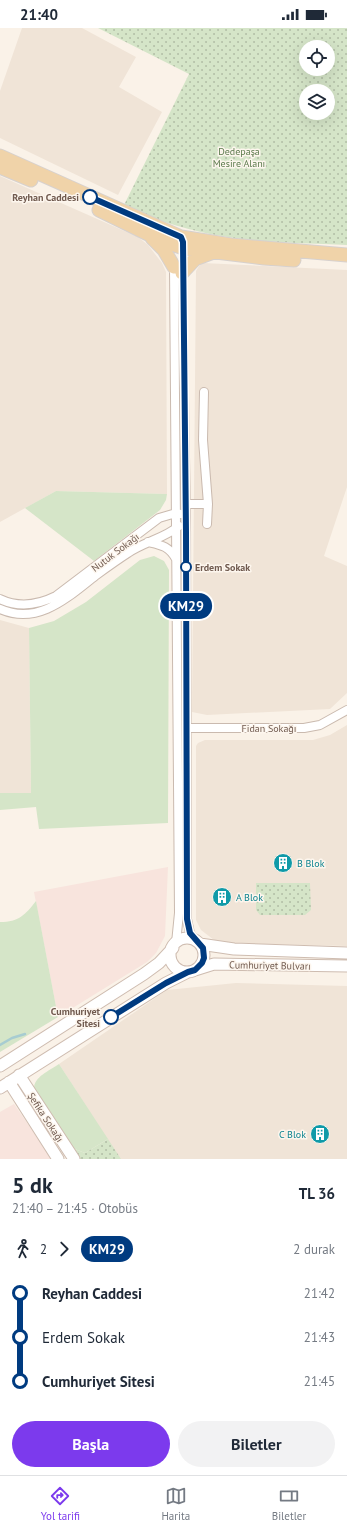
<!DOCTYPE html>
<html lang="tr">
<head>
<meta charset="utf-8">
<style>
	body { margin:0; font-family:"PT Sans",sans-serif; background:#f2f2f3; color:#1f2937; height:100vh; display:flex; flex-direction:column; font-size:15px; white-space:nowrap }
	* { box-sizing:border-box; margin:0 }
	p { font-size:13px; color:#747a83 }
	.icon { flex:none; width:22px; height:22px; fill:none; stroke:currentColor; stroke-width:2; stroke-linecap:round; stroke-linejoin:round }
	.map { position:relative; height:1131px; overflow:hidden }
	.details { display:flex; flex-direction:column; background:#fff; flex:1 }
	.details>* { flex:none }
	.badge { padding:0 8px; border-radius:13px; font-size:14px; line-height:26px }
	.fabs { position:absolute; left:299px; top:12px; display:grid; gap:8px }
	.fabs a { display:grid; place-items:center; width:36px; height:36px; border-radius:50%; background:#fff; box-shadow:0 4px 16px #0002; font-size:20px }
	.map>.badge { position:absolute; translate:-50% -50%; box-shadow:0 0 0 2px #fff }
	.legs { display:flex; align-items:center; gap:6px; height:44px; padding:0 12px; font-size:13px }
	.legs p { margin-inline-start:auto }
	.overview { display:flex; align-items:center; justify-content:space-between; height:68px; padding:0 12px }
	h1 { font-size:22px; font-weight:700; line-height:30px }
	.primary-button { display:flex; gap:8px; margin-top:auto; padding:8px 12px }
	.primary-button a { flex:1; height:46px; border-radius:24px; background:#7c3aed; color:#fff; font-size:16px; font-weight:700; line-height:46px; text-align:center }
	.primary-button a+a { background:#f2f2f3; color:#1f2937 }
	ul { padding:0 12px; list-style:none }
	li { display:flex; align-items:center; gap:14px; height:44px; font-size:15px }
	li i { display:grid; place-items:center; width:6px; height:100%; margin:0 5px; background:currentColor }
	li i::after { content:''; width:10px; height:10px; margin:-5px; border:3px solid; border-radius:50%; background:#fff }
	li p { margin-inline-start:auto }
	li:first-child i { background:linear-gradient(#0000 50%,currentColor 0) }
	li:last-child i { background:linear-gradient(currentColor 50%,#0000 0) }
	.status { display:flex; justify-content:space-between; align-items:center; height:28px; padding:0 20px; background:#fff; direction:ltr }
	.status svg { height:11px; fill:currentColor }
	.tab-bar { display:flex; justify-content:space-around; align-items:center; height:56px; border-top:1px solid #e0e1e3; background:#fff; font-size:11px; color:#747a83 }
	.tab-bar a { display:grid; justify-items:center; gap:2px }
	.tab-bar .active { color:#7c3aed }
	.map>svg:first-child { display:block }
	.residential { fill:#f0e4d7 }
	.commercial { fill:#f8e4dd }
	.green { fill:#d5e5c8 }
	.park { fill:url(#park-dots); fill-rule:evenodd }
	.lines { fill:none; stroke-linecap:round; stroke-linejoin:round }
	.stream { stroke:#a7ccd1; stroke-width:2.5 }
	.street-casing { stroke:#cabaaf; stroke-width:10 }
	.secondary-casing { stroke:#cebcb0; stroke-width:13 }
	.primary-casing { stroke:#d7d1ce; stroke-width:15 }
	.street { stroke:#fff; stroke-width:8 }
	.secondary { stroke:#fff; stroke-width:11 }
	.primary { stroke:#f0d3a9; stroke-width:13 }
	.line-1-casing { stroke:#fff; stroke-width:9 }
	.line-1 { stroke:#003b80; stroke-width:6 }
	.stop-1-dot { fill:#fff; stroke:#003b80; stroke-width:2 }
	.labels { text-anchor:middle; stroke-width:3; stroke-linejoin:round; paint-order:stroke }
	.park-label { font-size:10px; fill:#5b7a4c; stroke:#fdf6ee }
	.stop-label { font-size:10px; font-weight:bold; fill:#705a4f; stroke:#fdf6ee; text-anchor:end }
	.street-label { font-size:10px; fill:#705a4f; stroke:#fdf6ee }
	.culture-label { font-size:10px; fill:#0d838f; stroke:#fdf6ee; text-anchor:start }
</style>
</head>
<body>
<div class="status"><b>21:40</b><svg viewBox="0 0 49 12"><path d="M0 12V9h3v3zM5 12V6h3v6zM10 12V3h3v9zM15 12V0h3v12zM26 1h20v11H26zM47 4h2v5h-2z"/></svg></div>
<div class="map">
<svg width="347" height="1131" viewBox="0 0 347 1131">
	<defs>
		<pattern id="park-dots" width="8" height="8" patternUnits="userSpaceOnUse"><rect width="8" height="8" fill="#d5e5c8"/><path d="M2 2h.1M6 6h.1" fill="none" stroke="#b1bda5" stroke-width="1.8" stroke-linecap="round"/></pattern>
	</defs>
	<rect width="100%" height="100%" fill="#faf2e8"/>
	<!-- residential -->
	<path class="residential" d="M22 0H82L136 29 119 59 162 84 118 167 0 110V63Z
		M0 148 138 209 148 217 162 235 166 244 167 466 56 463 0 494Z
		M203 235 347 242V459L324 528 347 538V665L330 681 207 687 192 684 196 243 199 238Z
		M0 592 29 600 31 765H0Z
		M347 697V918L218 915 201 902 196 892V718L198 715 205 712H313L330 707Z
		M236 955 347 958V1131H120L59 1036 167 962Z"/>
	<!-- commercial -->
	<path class="commercial" d="M168 839 165 908 156 925 147 934 58 989 34 864Z
		M14 1076 52 1131H0V1084Z"/>
	<!-- green -->
	<path class="green" d="M56 463 167 466 166 472 160 482 94 533 25 480Z
		M154 528 164 533 169 542 168 795 39 801 36 779 0 782V765H31L29 600 54 593 86 574 140 532Z
		M36 873 58 989 0 1024V894C19 894 25 887 36 873Z
		M59 1036 108 1111 85 1125 72 1120 34 1062C33 1049 49 1043 59 1036Z"/>
	<!-- park -->
	<path class="park" d="M98 0H347V217C302 215 255 215 210 206 180 200 152 190 123 179L189 46ZM306 19H328V41H306ZM306 63H328V85H306Z
		M256 855H310L311 882 305 887H260L256 882Z
		M108 1111 121 1131H79L72 1120 85 1125Z"/>
	<g class="lines">
		<!-- stream -->
		<path class="stream" d="M0 1017 12 1010 25 1006"/>
		<!-- street casing -->
		<g class="street-casing">
			<path id="street" d="M174 239 179 885 176 915
				M182 245 186 489 187 891 190 905 195 913
				M204 364 203 412 208 476 207 496
				M186 476H208
				M148 514C161 517 169 518 176 531
				M0 571C19 580 38 577 56 568L159 490 176 485 180 486
				M0 581C38 598 68 569 95 548 106 540 117 532 128 525 144 514 165 510 179 498
				M186 700H304L320 697 347 682"/>
		</g>
		<!-- secondary casing -->
		<g class="secondary-casing">
			<path id="secondary" d="M170 927a17 17 0 1 1 34 0a17 17 0 1 1-34 0Z
				M200 916 234 921 347 925
				M195 942 214 936 347 938
				M0 1038 144 946 159 935 173 920
				M19 1047 74 1131
				M9 1054 58 1131
				M0 1060 166 955 188 944"/>
		</g>
		<!-- primary casing -->
		<g class="primary-casing">
			<path id="primary" d="M0 128 181 209 231 217 347 227
				M0 139 31 152
				M99 182 158 211 183 220 264 230 294 232
				M152 210 164 222 174 239
				M182 245 195 231 211 225"/>
		</g>
		<!-- street -->
		<use href="#street" class="street"/>
		<!-- secondary -->
		<use href="#secondary" class="secondary"/>
		<!-- primary -->
		<use href="#primary" class="primary"/>
	</g>
	<g class="lines">
		<!-- line-1 casing -->
		<g class="line-1-casing">
			<path id="line-1" d="M90 169 181 209 183 214 186 504 187 891 190 905 203 920 204 930 202 935 195 942 188 944 166 955 111 989"/>
		</g>
		<!-- line-1 -->
		<use href="#line-1" class="line-1"/>
	</g>
	<!-- icons -->
	<defs>
		<g id="building-disc" transform="scale(1)"><circle r="9.5" fill="#0f9aa8" stroke="#fdf6ee"/><path d="M-4-6H4V6H1V3H-1V6H-4ZM-2.5-4.3h1.7v1.8h-1.7ZM.8-4.3h1.7v1.8H.8ZM-2.5-1h1.7V.8h-1.7ZM.8-1h1.7V.8H.8Z" fill="#fff"/></g>
	</defs>
	<g fill-rule="evenodd">
		<use href="#building-disc" x="283" y="835"/>
		<use href="#building-disc" x="222" y="869"/>
		<use href="#building-disc" x="320" y="1106"/>
	</g>
	<!-- markers -->
	<g class="stop-1-dot">
		<circle cx="90" cy="169" r="7"/>
		<circle cx="186" cy="539" r="5"/>
		<circle cx="111" cy="989" r="7"/>
	</g>
	<g class="labels">
		<!-- park labels -->
		<g class="park-label">
			<text x="239" y="127">Dedepaşa<tspan x="239" dy="12">Mesire Alanı</tspan></text>
		</g>
		<!-- stop labels -->
		<g class="stop-label">
			<text x="79" y="173">Reyhan Caddesi</text>
			<text x="195" y="543" text-anchor="start">Erdem Sokak</text>
			<text x="100" y="987">Cumhuriyet<tspan x="100" dy="12">Sitesi</tspan></text>
		</g>
		<!-- street labels -->
		<g class="street-label">
			<text transform="translate(115 524) rotate(-37)" y="4">Nutuk Sokağı</text>
			<text x="269" y="704">Fidan Sokağı</text>
			<text transform="translate(270 937) rotate(1)" y="4">Cumhuriyet Bulvarı</text>
			<text transform="translate(46 1089) rotate(57)" y="4">Şefika Sokağı</text>
		</g>
		<!-- culture labels -->
		<g class="culture-label">
			<text x="297" y="839">B Blok</text>
			<text x="236" y="873">A Blok</text>
			<text x="306" y="1110" text-anchor="end">C Blok</text>
		</g>
	</g>
</svg>
<div class="fabs">
<a><svg class="icon" aria-label="locate" viewBox="0 0 24 24"><circle cx="12" cy="12" r="6"/><path d="M12 2v4M12 18v4M2 12h4M18 12h4"/></svg></a>
<a><svg class="icon" aria-label="layers" viewBox="0 0 24 24"><path d="M12 4l9 5-9 5-9-5zM3 14l9 5 9-5"/></svg></a>
</div>
<b class="badge" style="left:186px;top:578px;background:#003b80;color:#fff">KM29</b>
</div>
<section class="details">
<div class="overview"><div><h1>5 dk</h1><p>21:40 – 21:45 · Otobüs</p></div><b>TL 36</b></div>
<div class="legs"><svg class="icon" aria-label="walk" viewBox="0 0 24 24"><circle cx="13" cy="4" r="2"/><path d="M13 8l-2 6 4 7M11 14l-3 7M7 12l3-4h3l4 4"/></svg>2<svg class="icon" aria-label="forward" viewBox="0 0 24 24"><path d="M9 5l7 7-7 7"/></svg><b class="badge" style="background:#003b80;color:#fff">KM29</b><p>2 durak</p></div>
<ul>
<li><i style="color:#003b80"></i><b>Reyhan Caddesi</b><p>21:42</p></li>
<li><i style="color:#003b80"></i><span>Erdem Sokak</span><p>21:43</p></li>
<li><i style="color:#003b80"></i><b>Cumhuriyet Sitesi</b><p>21:45</p></li>
</ul>
<div class="primary-button"><a>Başla</a><a>Biletler</a></div>
</section>
<nav class="tab-bar">
<a class="active"><svg class="icon" aria-label="directions" viewBox="0 0 24 24"><path d="M12 3l9 9-9 9-9-9zM9 14v-3h6M13 9l2 2-2 2"/></svg>Yol tarifi</a>
<a><svg class="icon" aria-label="map" viewBox="0 0 24 24"><path d="M3 6l6-2 6 2 6-2v14l-6 2-6-2-6 2zM9 4v14M15 6v14"/></svg>Harita</a>
<a><svg class="icon" aria-label="tickets" viewBox="0 0 24 24"><path d="M3 7h18v10H3zM15 7v10"/></svg>Biletler</a>
</nav>
</body>
</html>
